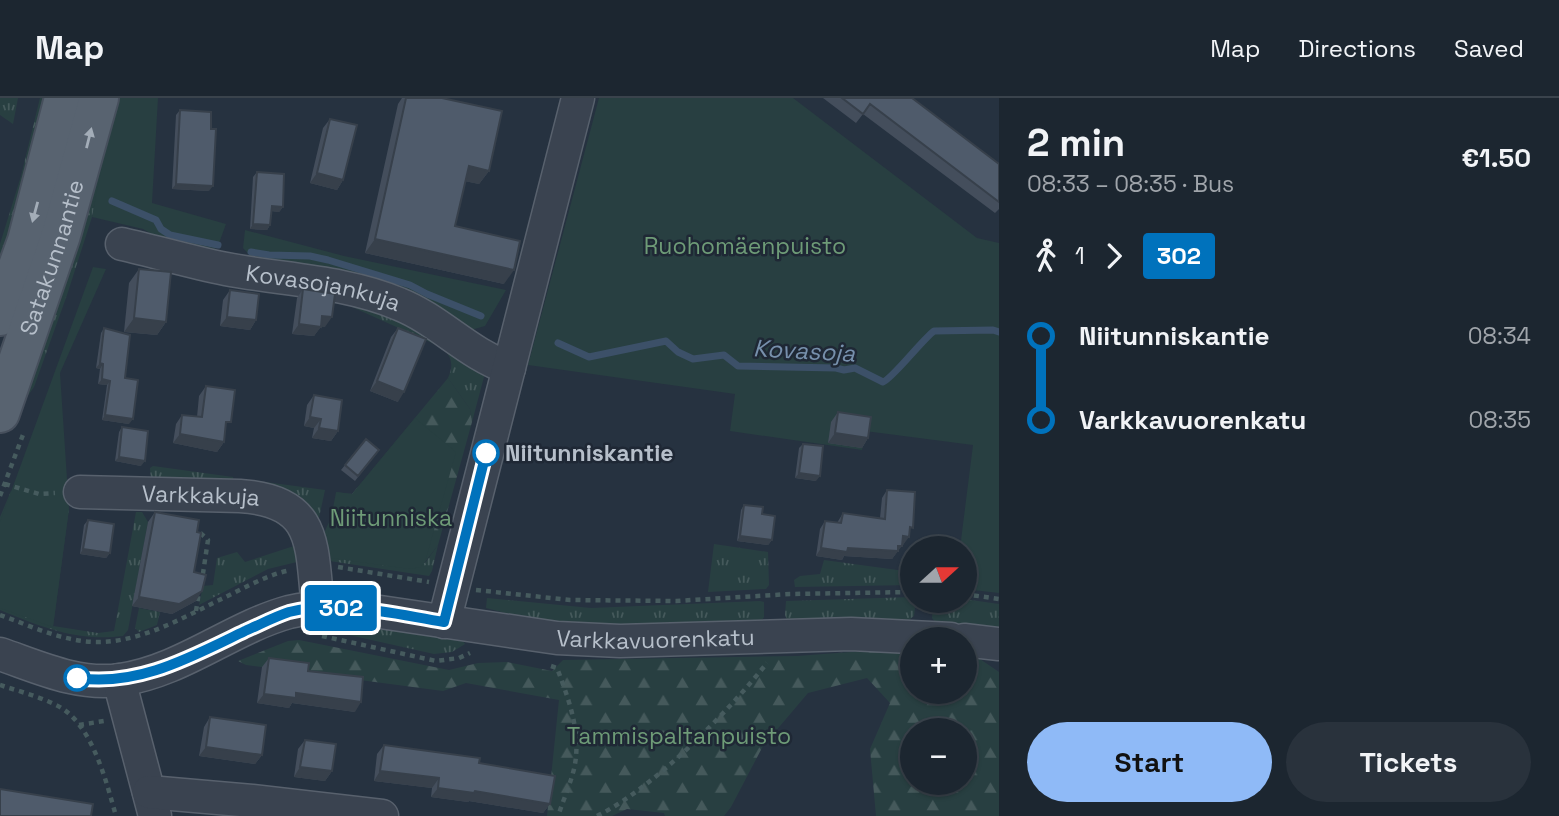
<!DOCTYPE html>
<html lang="en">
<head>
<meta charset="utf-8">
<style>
	body { margin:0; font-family:"Space Grotesk",sans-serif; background:#29323c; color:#f1f3f6; height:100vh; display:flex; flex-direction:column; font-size:26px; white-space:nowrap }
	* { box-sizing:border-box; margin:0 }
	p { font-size:23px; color:#a0a5ab }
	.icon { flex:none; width:38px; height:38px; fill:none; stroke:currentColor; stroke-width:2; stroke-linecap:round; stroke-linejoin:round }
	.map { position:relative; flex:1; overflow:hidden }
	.details { display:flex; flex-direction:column; background:#1c2630; width:560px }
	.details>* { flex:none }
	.badge { padding:0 14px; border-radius:5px; font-size:24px; line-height:46px }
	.needle { width:46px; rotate:69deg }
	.buttons { position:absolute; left:900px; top:438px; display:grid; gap:14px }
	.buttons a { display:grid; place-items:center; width:77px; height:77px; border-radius:50%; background:#1c2630; box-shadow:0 2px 5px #0004,0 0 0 2px #3a434c; font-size:35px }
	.map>.badge { position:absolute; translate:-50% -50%; box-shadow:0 0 0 4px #fff }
	.legs { display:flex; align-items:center; gap:10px; height:77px; padding:0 28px; font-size:23px }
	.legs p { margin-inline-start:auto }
	.headline { display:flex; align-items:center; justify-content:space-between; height:119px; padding:0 28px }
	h1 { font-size:38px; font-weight:800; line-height:52px }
	.primary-button { display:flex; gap:14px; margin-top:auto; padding:14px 28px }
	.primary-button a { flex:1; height:80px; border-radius:42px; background:#8fbaf7; color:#111; font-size:28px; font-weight:800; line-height:80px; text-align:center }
	.primary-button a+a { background:#29323c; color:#f1f3f6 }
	ul { padding:0 28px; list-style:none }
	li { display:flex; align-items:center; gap:24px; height:84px; font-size:26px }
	li i { display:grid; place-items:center; width:10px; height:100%; margin:0 9px; background:currentColor }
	li i::after { content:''; width:18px; height:18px; margin:-9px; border:5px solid; border-radius:50%; background:#1c2630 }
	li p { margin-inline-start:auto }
	li:first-child i { background:linear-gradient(#0000 50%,currentColor 0) }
	li:last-child i { background:linear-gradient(currentColor 50%,#0000 0) }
	header { display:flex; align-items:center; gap:42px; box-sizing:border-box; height:98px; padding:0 35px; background:#1c2630; border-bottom:2px solid #3a434c }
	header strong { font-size:33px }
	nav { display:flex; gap:38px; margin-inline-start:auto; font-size:24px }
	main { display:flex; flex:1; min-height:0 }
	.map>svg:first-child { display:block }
	.grass { fill:url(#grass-tufts) }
	.forest { fill:url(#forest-firs); fill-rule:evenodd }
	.green { fill:#283f41 }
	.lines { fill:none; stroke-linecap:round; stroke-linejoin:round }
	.stream { stroke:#3c5068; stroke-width:7 }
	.minor-casing { stroke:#58616d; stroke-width:35 }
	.major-casing { stroke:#464f5c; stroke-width:42 }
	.path { stroke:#465b5e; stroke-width:4.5; stroke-dasharray:5 5; stroke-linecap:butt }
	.minor { stroke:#3a4350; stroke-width:32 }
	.major { stroke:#586370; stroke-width:38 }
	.wall { fill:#444e5c }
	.shaded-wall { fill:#37404b }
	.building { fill:#4f5b6b; stroke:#37404b; stroke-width:2 }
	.oneway { fill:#a3adb8 }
	.line-1-casing { stroke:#fff; stroke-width:16 }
	.line-1 { stroke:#0072bc; stroke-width:10 }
	.stop-1-dot { fill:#fff; stroke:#0072bc; stroke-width:3.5 }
	.labels { text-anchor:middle; stroke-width:5; stroke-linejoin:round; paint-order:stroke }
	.park-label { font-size:23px; fill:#6e9b77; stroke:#1f2835 }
	.street-label { font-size:23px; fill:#b6bfca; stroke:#1f2835 }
	.stop-label { font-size:23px; font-weight:bold; fill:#b6bfca; stroke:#1f2835; text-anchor:start }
	.water-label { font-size:24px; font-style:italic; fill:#7790ac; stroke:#1f2835 }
</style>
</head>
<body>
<header>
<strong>Map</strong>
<nav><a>Map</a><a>Directions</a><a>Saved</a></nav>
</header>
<main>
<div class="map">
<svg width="999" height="718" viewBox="0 0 999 718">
	<defs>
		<pattern id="grass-tufts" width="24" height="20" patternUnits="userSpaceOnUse" patternTransform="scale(1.75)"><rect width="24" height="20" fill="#283f41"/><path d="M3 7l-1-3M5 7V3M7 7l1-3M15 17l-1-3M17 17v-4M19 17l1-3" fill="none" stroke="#45595b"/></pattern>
		<pattern id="forest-firs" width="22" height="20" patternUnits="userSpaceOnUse" patternTransform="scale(1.75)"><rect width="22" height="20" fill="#283f41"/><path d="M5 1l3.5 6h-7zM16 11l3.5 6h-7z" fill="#45595b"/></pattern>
	</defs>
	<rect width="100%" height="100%" fill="#263240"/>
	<!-- grass -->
	<path class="grass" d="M0 0H18L13 26 0 17Z
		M40 0H50L0 186V146L21 78Z
		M121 0 92 119 67 197 34 289 27 299C47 197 86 98 121 0Z
		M341 204 389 210 485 275 472 324 470 311 448 280C454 267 452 258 441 249Z
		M153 368 233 379 234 385 151 383 150 370Z
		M250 382 325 392 317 429 249 388Z
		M11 393 69 411 53 528 98 535 114 533 136 414H142L148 424 128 532 123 538C78 544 41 529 0 512V419Z
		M279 414 305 462 268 471 199 507 203 488 213 487 217 460 237 454 245 464 294 448 285 430 271 421V416Z
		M332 419 425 465 438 447 432 473 429 478 323 462C321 444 323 434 332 419Z
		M714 446 768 454 769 487 766 491 708 494Z
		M824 462 912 474V487L795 489 794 482 800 478 820 476Z
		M912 499V502H916L914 518 909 522H787L785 517 786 503Z
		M487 500 591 510 760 503 764 504V519L761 524 586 528 528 521 486 510Z
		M964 501 999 506V532L935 524 932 520 933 502Z
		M139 510 160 514 157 527 139 534 135 530Z
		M333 523 463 543 465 546 452 554 434 556 300 526Z"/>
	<!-- forest -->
	<path class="forest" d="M448 280 470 311 472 324 438 447 425 464 417 467 336 394 352 396Z
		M299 542 449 572 478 565 507 564 552 573 563 562 797 558 891 551 912 553V593H964V558L977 559 999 574V718H876L870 651 890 605 867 580 808 595 763 648 731 709 724 718H665L664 715 627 711 612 718H547L559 602 466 585 443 593 246 567 238 563 288 543ZM912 632H964V684H912Z"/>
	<!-- green -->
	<path class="green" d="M115 0H158L152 105 226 126 218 148 213 153 166 144 143 131 92 119Z
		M599 0H793L977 140 999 145V495L964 491V450H960L973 347 865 333 862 352 730 333 735 296 528 267Z
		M245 132 344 158 506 192 485 228 471 232 252 160 243 150Z
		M93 169 106 171 60 275 69 411 53 529 0 510V424Z
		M415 320 456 354 425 464 421 469 410 471 324 459 336 394 352 396Z"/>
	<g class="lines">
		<!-- stream -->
		<path class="stream" d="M112 103 156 122 161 131 170 137 218 147
			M251 154 269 157 310 158 328 162 410 187 427 196 481 218
			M558 245 589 259 666 243 678 254 693 261 724 257 738 268 836 270 844 272 855 270 883 284C892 281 922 242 934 233L993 232 999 234"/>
		<!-- minor casing -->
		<g class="minor-casing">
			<g id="minor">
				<path id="s1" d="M122 146C157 154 191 164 226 171 283 182 345 183 399 206 439 222 468 256 509 270"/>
				<path id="s2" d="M80 394 240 398C318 403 311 447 318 510"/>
				<path d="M444 524 578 0"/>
				<path d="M964 542 999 546"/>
				<path id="s3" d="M0 556C38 569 78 588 120 582 182 573 231 530 289 514 310 509 332 509 353 510L557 540 620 543 851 536 951 541"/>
				<path d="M119 582 155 718"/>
				<path d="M149 694 252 703 382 718"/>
			</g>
		</g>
		<!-- major casing -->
		<g class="major-casing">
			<g id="major">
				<path d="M0 218 27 143 64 0"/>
				<path id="s4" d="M0 315 61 137 99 0"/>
			</g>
		</g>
		<!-- path -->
		<path class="path" d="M5 386 39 396 55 395
			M0 398 24 334
			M193 428 208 442 202 482
			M338 469 429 484
			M476 492 570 502 676 503 790 496 912 494
			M964 496 999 501
			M196 513 199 494
			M0 517C23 525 46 536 71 541 124 553 171 526 217 503 241 492 265 477 291 472
			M322 538 436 563 459 560 470 555
			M551 568 557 570C569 602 582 636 574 671 570 687 563 703 558 718
			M0 587C18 593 38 598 56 607 92 624 106 683 116 718
			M79 627 104 623
			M597 718C654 690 727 615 767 565"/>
		<!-- minor -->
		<use href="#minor" class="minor"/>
		<!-- major -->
		<use href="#major" class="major"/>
	</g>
	<!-- wall -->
	<path class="wall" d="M402 0H442L489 73 479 86 465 83 455 128 504 186 365 155 398 6Z
		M823 0H912L999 66V111L995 115 863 16 856 25Z
		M180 12 209 93 172 91 176 17Z
		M330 21 343 82 337 92 310 85 323 30Z
		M257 74 283 109 279 114 272 113 270 127 267 132 250 131 253 79Z
		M139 171 166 224 157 237 124 234 129 185Z
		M303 191 325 229 321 228 314 238 292 236 297 200Z
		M230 192 256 222 250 232 220 228 223 202Z
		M104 230 125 280 129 326 102 322 107 287 98 286 100 271 96 270 101 235Z
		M398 230V304L370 293 391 239Z
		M206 288 225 332 224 344 217 354 173 345 176 326 182 317 197 319 199 298Z
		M314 297 338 333 331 343 312 340 314 330 304 328 307 307Z
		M838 314 868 340 862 350 828 345 831 324Z
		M122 329 141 368 115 363 119 334Z
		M366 341 379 352 355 383 341 372Z
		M803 346 816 383 795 380 799 350Z
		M887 392 909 436 903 447H902L892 461 844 458 842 462 816 458 820 431 825 423 837 425 843 415 880 420 882 400Z
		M744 407 762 416 772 442 768 447 737 443 741 412Z
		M155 414 197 434 194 474 196 503 172 516 132 508 148 424Z
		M88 422 110 455 106 460 80 456 84 427Z
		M269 560 308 573 355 614 292 605 289 610 257 605 262 569Z
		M210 619 262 657 255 666 199 658 204 629Z
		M305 642 332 673 325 683 294 679 298 651Z
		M384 647 479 665 550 706 543 715 469 703 468 704 431 699 432 690 374 683 377 656Z"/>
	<!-- shaded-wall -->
	<path class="shaded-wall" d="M469 68 489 73 479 86 459 82Z
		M317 75 343 82 337 92 310 85Z
		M176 86 213 88 209 93 172 91Z
		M272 108 283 109 279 114 269 113Z
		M253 126 270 127 267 132 250 131Z
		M375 141 514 172 504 186 365 155Z
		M322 218 332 219 325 229 315 228Z
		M227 219 256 222 250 232 220 228Z
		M134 220 166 224 157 237 124 234Z
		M299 226 321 229 314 238 292 236Z
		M100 265 103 266 100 271 96 270Z
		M102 281 110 283 107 287 98 286Z
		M377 283 404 294 398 304 370 293Z
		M105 317 133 321 129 326 102 322Z
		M310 319 321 321 314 330 304 328Z
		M319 330 338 333 331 343 312 340Z
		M835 335 868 340 862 350 828 345Z
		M180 336 224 344 217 354 173 345Z
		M119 359 145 363 141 368 115 363Z
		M799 375 820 378 816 383 795 380Z
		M740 438 772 442 768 447 737 443Z
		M903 438 909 439 903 447 897 446Z
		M898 448H902L892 461 844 458 842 462 816 458 821 450H848Z
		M83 451 110 455 106 460 80 456Z
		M202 493 196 503 172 516 132 508 139 499Z
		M296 595 361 604 355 614 292 605 289 610 257 605 264 596Z
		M206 649 262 657 255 666 199 658Z
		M300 669 332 673 325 683 294 679Z
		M380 673 439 680 432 690 374 683Z
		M438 690 475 693 550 706 543 715 469 703 468 704 431 699Z"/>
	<!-- building -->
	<path class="building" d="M406 0H442L502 13 489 73 469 68 455 128 520 143 514 172 375 141Z
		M842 0H912L999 66V104L870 6 863 16Z
		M180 12 211 14V31H216L213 88 176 86Z
		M330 21 357 27 343 82 317 75Z
		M257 74 284 76 283 109 272 108 270 127 253 126Z
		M139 171 171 174 166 224 134 220Z
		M303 191 335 196 332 219 322 218 321 229 299 226Z
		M230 192 259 196 256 222 227 219Z
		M104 230 130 237 125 280 138 282 133 321 105 317 110 283 102 281 103 266 100 265Z
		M398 230 426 241 404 294 377 283Z
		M206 288 235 292 231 324H226L224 344 180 336 182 317 202 319Z
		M314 297 342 302 338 333 319 330 321 321 310 319Z
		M838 314 871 319 868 340 835 335Z
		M122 329 148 333 145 363 119 359Z
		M366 341 379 352 358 378 345 367Z
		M803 346 823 348 820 378 799 375Z
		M887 392 915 394 913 430 910 429 909 439 903 438 902 448H898V453L848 450 847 454 821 450 825 423 841 425 843 415 885 421Z
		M744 407 763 409 762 416 775 418 772 442 740 438Z
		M155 414 199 422 197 434 201 435 194 474 206 477 202 493 179 506 139 499Z
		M88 422 114 426 110 455 83 451Z
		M269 560 309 565 308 573 363 579 361 604 296 595V600L264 596Z
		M210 619 266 627 262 657 206 649Z
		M305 642 336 646 332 673 300 669Z
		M384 647 480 660 479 665 555 678 550 706 475 693 474 695 438 690 439 680 380 673Z
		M0 691 93 706 91 718H0Z"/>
	<!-- one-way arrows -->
	<defs><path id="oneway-solid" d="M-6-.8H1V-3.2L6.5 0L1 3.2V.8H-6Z" transform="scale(1.75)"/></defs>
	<g class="oneway">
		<use href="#oneway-solid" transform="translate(89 40) rotate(-76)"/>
		<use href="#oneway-solid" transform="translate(35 114) rotate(105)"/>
	</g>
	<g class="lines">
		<!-- line-1 casing -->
		<g class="line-1-casing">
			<path id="line-1" d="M77 580C138 589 191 559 245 533 259 527 274 519 289 514 339 501 394 516 444 524L486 355"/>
		</g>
		<!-- line-1 -->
		<use href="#line-1" class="line-1"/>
	</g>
	<!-- markers -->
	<g class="stop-1-dot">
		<circle cx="486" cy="355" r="12"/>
		<circle cx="77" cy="580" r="12"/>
	</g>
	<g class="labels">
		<!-- park labels -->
		<g class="park-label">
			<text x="745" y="156">Ruohomäenpuisto</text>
			<text x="391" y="428">Niitunniska</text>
			<text x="679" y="646">Tammispaltanpuisto</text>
		</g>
		<!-- street labels -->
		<g class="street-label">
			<text dy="8" stroke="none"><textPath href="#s4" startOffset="164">Satakunnantie</textPath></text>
			<text dy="8" stroke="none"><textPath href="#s1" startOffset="206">Kovasojankuja</textPath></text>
			<text dy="8" stroke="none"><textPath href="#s2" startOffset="121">Varkkakuja</textPath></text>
			<text dy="8" stroke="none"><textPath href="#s3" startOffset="676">Varkkavuorenkatu</textPath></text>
		</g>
		<!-- stop labels -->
		<g class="stop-label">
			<text x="505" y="363">Niitunniskantie</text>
		</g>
		<!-- water labels -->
		<g class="water-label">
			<text transform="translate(804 253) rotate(3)" y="8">Kovasoja</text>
		</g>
	</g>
</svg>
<div class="buttons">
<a><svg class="needle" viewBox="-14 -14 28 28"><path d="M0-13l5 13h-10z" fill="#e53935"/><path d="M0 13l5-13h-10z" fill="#a0a5ab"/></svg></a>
<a>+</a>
<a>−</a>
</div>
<b class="badge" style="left:341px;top:510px;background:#0072bc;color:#fff">302</b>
</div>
<section class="details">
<div class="headline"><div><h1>2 min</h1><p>08:33 – 08:35 · Bus</p></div><b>€1.50</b></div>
<div class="legs"><svg class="icon" aria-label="walk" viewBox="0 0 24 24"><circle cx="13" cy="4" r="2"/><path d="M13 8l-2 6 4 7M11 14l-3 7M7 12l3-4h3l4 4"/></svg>1<svg class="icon" aria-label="forward" viewBox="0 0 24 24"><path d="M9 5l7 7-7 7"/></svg><b class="badge" style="background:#0072bc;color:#fff">302</b></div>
<ul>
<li><i style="color:#0072bc"></i><b>Niitunniskantie</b><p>08:34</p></li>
<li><i style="color:#0072bc"></i><b>Varkkavuorenkatu</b><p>08:35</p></li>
</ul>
<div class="primary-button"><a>Start</a><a>Tickets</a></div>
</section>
</main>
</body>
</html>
